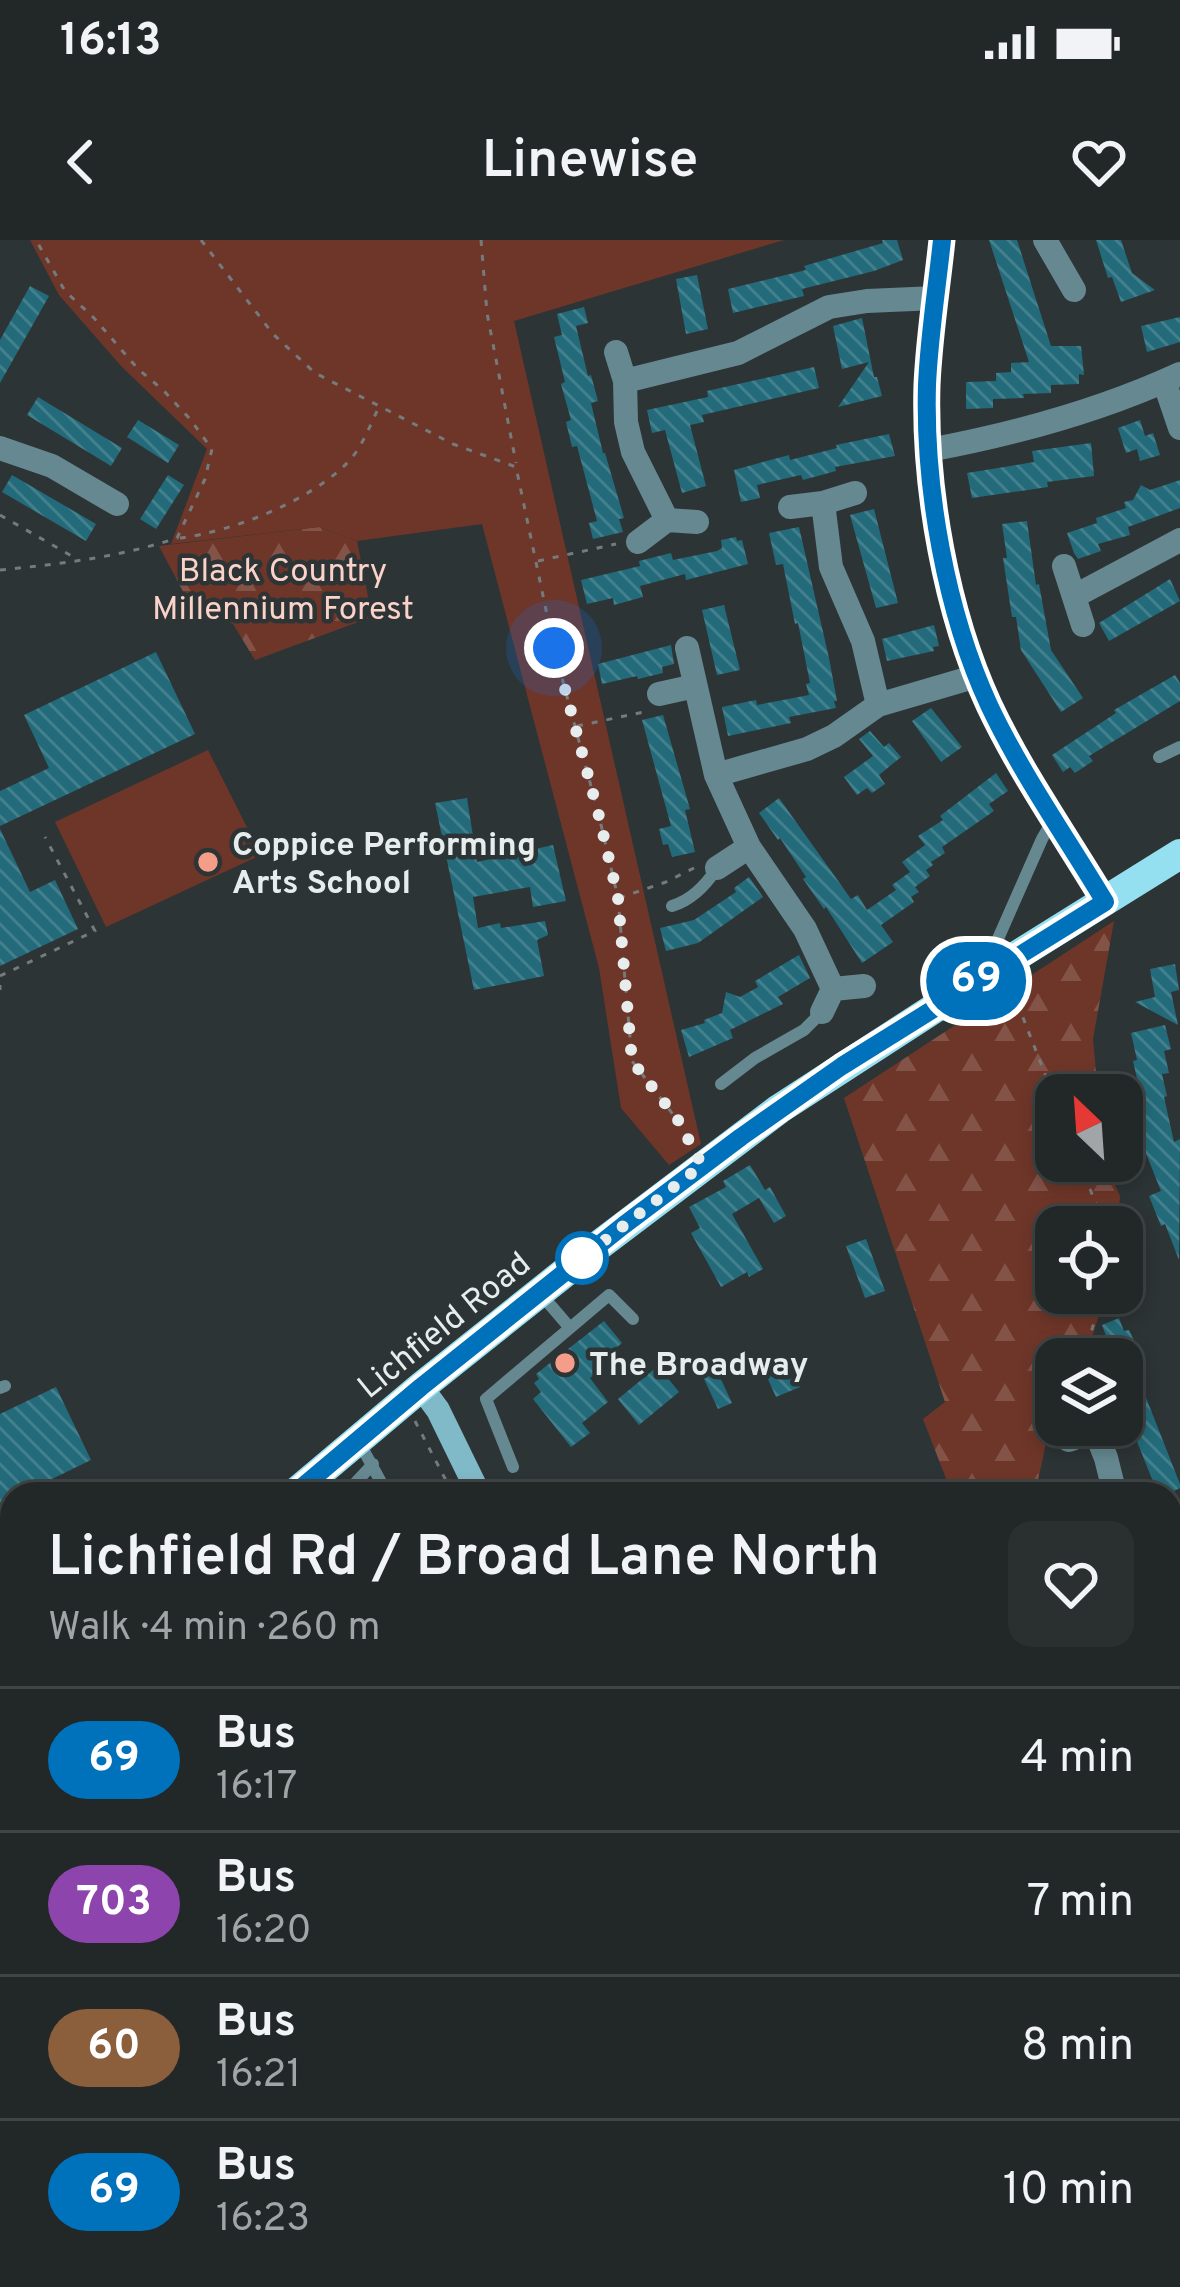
<!DOCTYPE html>
<html lang="en">
<head>
<meta charset="utf-8">
<style>
	body { margin:0; font-family:Overpass,sans-serif; background:#2a2f30; color:#f1f3f6; height:100vh; display:flex; flex-direction:column; font-size:45px; white-space:nowrap }
	* { box-sizing:border-box; margin:0 }
	p { font-size:39px; color:#a2a5a8 }
	.icon { flex:none; width:66px; height:66px; fill:none; stroke:currentColor; stroke-width:2; stroke-linecap:round; stroke-linejoin:round }
	.map { position:relative; flex:1; overflow:hidden }
	.side { position:absolute; left:0px; top:1242px; width:1182px; height:807px; display:flex; flex-direction:column; background:#222728; border-radius:36px 36px 0 0; box-shadow:0 6px 18px #0003,0 0 0 3px #3f4445 }
	.side>* { flex:none }
	.badge { padding:0 24px; border-radius:39px; font-size:42px; line-height:78px }
	.needle { width:78px; rotate:335deg }
	.buttons { position:absolute; left:1035px; top:834px; display:grid; gap:24px }
	.buttons a { display:grid; place-items:center; width:108px; height:108px; border-radius:24px; background:#222728; box-shadow:0 6px 18px #0003,0 0 0 3px #3f4445; font-size:60px }
	.you { position:absolute; width:60px; height:60px; margin:-30px; border:9px solid #fff; border-radius:50%; background:#1a73e8; box-shadow:0 0 0 18px #1a73e833 }
	.map>.badge { position:absolute; translate:-50% -50%; box-shadow:0 0 0 6px #fff }
	.round { display:grid; place-items:center; flex:none; width:126px; height:126px; border-radius:24px; background:#2a2f30 }
	.head { display:flex; align-items:center; justify-content:space-between; height:204px; padding:0 48px }
	h1 { font-size:57px; font-weight:600; line-height:90px }
	ul { padding:0; list-style:none }
	li { display:flex; align-items:center; gap:36px; height:144px; padding:0 48px; border-top:3px solid #3f4445 }
	li div { flex:1 }
	li b { display:block; font-size:45px }
	li em { font-style:normal }
	li .badge { min-width:132px; font-weight:700; text-align:center }
	.status { display:flex; justify-content:space-between; align-items:center; height:84px; padding:0 60px; background:#222728; direction:ltr }
	.status svg { height:33px; fill:currentColor }
	header { display:flex; justify-content:space-between; align-items:center; height:156px; padding:0 48px; background:#222728; font-size:54px; font-weight:600 }
	.map>svg:first-child { display:block }
	.forest { fill:url(#forest-firs) }
	.park { fill:#6e3629 }
	.lines { fill:none; stroke-linecap:round; stroke-linejoin:round }
	.canal { stroke:#945343; stroke-width:21 }
	.building { fill:url(#building-back-hatch) }
	.path { stroke:#757b7d; stroke-width:3; stroke-dasharray:6 9; stroke-linecap:butt }
	.lane { stroke:#668991; stroke-width:12 }
	.street { stroke:#668991; stroke-width:24 }
	.secondary { stroke:#80b9c7; stroke-width:24 }
	.primary { stroke:#94dff0; stroke-width:30 }
	.line-casing { stroke:#fff; stroke-width:27 }
	.line { stroke:#0072bc; stroke-width:18 }
	.walk { stroke:#e7eced; stroke-width:12; stroke-dasharray:0 21.6 }
	.poi-dot { fill:#f49e89; stroke:#2d3436; stroke-width:4.5 }
	.stop-dot { fill:#fff; stroke:#0072bc; stroke-width:6 }
	.labels { text-anchor:middle; stroke-width:9; stroke-linejoin:round; paint-order:stroke }
	.park-label { font-size:33px; fill:#fbd2c8; stroke:#2d3436 }
	.poi-label { font-size:33px; font-weight:bold; fill:#e7eced; stroke:#2d3436; text-anchor:start }
	.street-label { font-size:33px; fill:#e7eced; stroke:#2d3436 }
</style>
</head>
<body>
<div class="status"><b>16:13</b><svg viewBox="0 0 49 12"><path d="M0 12V9h3v3zM5 12V6h3v6zM10 12V3h3v9zM15 12V0h3v12zM26 1h20v11H26zM47 4h2v5h-2z"/></svg></div>
<header><svg class="icon" aria-label="back" viewBox="0 0 24 24"><path d="M15 5l-7 7 7 7"/></svg>Linewise<svg class="icon" aria-label="heart" viewBox="0 0 24 24"><path d="M12 20l-8-8c-3-5 5-10 8-4 3-6 11-1 8 4z"/></svg></header>
<div class="map">
<svg width="1180" height="2047" viewBox="0 0 1180 2047">
	<defs>
		<pattern id="forest-firs" width="22" height="20" patternUnits="userSpaceOnUse" patternTransform="scale(3)"><rect width="22" height="20" fill="#6e3629"/><path d="M5 1l3.5 6h-7zM16 11l3.5 6h-7z" fill="#835348"/></pattern>
		<pattern id="building-back-hatch" width="6" height="6" patternUnits="userSpaceOnUse" patternTransform="scale(3)"><rect width="6" height="6" fill="#236b7a"/><path d="M-1 5l2 2M0 0l6 6M5-1l2 2" fill="none" stroke="#43808d"/></pattern>
	</defs>
	<rect width="100%" height="100%" fill="#2d3436"/>
	<!-- forest -->
	<path class="forest" d="M319 287 357 301 372 377 255 420 233 384 209 373 197 378 159 306Z
		M1114 681 1093 799 1098 855H1056V921H1104L1120 956 1118 987H1056V1053H1106L1085 1119H1056V1157L1035 1254H952L923 1179 945 1162 844 858Z"/>
	<!-- park -->
	<path class="park" d="M30 0H784L514 81 701 904 669 925 621 868 599 728 482 284 357 301 319 287 171 304 207 209 122 127 59 55Z
		M208 510 261 615 106 687 55 582Z"/>
	<g class="lines">
		<!-- canal -->
		<path class="canal" d="M1169 2047 1180 2007"/>
	</g>
	<!-- building -->
	<path class="building" d="M882 0H897L903 20 874 31 802 49 804 56 733 73 728 49 806 30 804 26 883 3Z
		M989 0H1017L1051 106H1081L1084 135 1079 134V144L1051 145V153L1023 154 1024 158 993 159V168L966 169V142L996 141V133L1011 132V123L1029 122Z
		M1096 0H1121L1132 33 1155 50 1121 62 1112 37 1108 38Z
		M697 35 708 89 686 94 676 39Z
		M30 46 49 56 0 143V100Z
		M584 67 588 83 576 86 588 136 591 135 598 161 591 163 603 213H605L624 278 619 279 623 292 593 299 589 283 597 281 577 206 572 207 566 182 571 180 561 144 565 142 554 97 562 95 557 74Z
		M1180 77V102L1147 112 1141 86Z
		M862 78 874 137H877L882 156 838 167 869 122 842 129 833 86Z
		M814 127 819 148 702 175 704 182 690 185 706 246 682 253 665 190 652 193 647 170 708 157 707 151Z
		M38 157 122 208 111 226 27 175Z
		M138 180 179 205 168 223 127 197Z
		M1140 180 1145 196 1153 193 1160 215 1140 221 1137 209 1126 213 1118 188Z
		M889 194 895 216 835 227 836 231 803 240 801 235 757 245 760 258 741 262 734 230 789 215 790 220 837 208 836 205Z
		M1091 203 1094 236 1047 242 1048 247 972 258 967 233 1034 222 1032 211Z
		M12 235 96 284 86 301 2 252Z
		M168 235 184 245 156 289 140 279Z
		M1180 240V268L1128 287 1130 295 1098 304 1101 311 1078 319 1074 313 1067 293 1097 283 1096 278 1126 268 1124 262 1133 260 1141 245 1150 250Z
		M874 269 898 363 876 368 850 275Z
		M1027 281 1036 345 1039 344 1051 410 1083 458 1061 472 1021 410 1016 377H1012L1003 318H1007L1002 284Z
		M799 287 829 418 837 461H834L836 468 789 477 791 483 728 496 722 467 756 460 757 465 809 455 806 444 810 443 798 383 795 384 783 324 776 325 769 293Z
		M736 297 737 301 742 300 748 324 686 340 685 334 640 346 643 357 614 365 613 358 587 364 581 340 640 326 639 321 671 313 673 320 717 311 722 308 721 300Z
		M1170 339 1180 361 1109 401 1099 383Z
		M724 365 740 430 717 435 702 370Z
		M934 385 939 406 933 407 934 411 887 421 882 399Z
		M671 405 674 424 662 427 663 433 638 439 637 436 602 444 598 424Z
		M156 412 195 494 0 586V551L49 528 24 475Z
		M1175 435 1180 443V461L1089 516 1093 521 1075 533 1070 527 1063 532 1052 515 1116 473 1114 470Z
		M931 468 962 507 941 522 912 481Z
		M663 475 690 569 685 570 695 612 672 617 668 604 663 605 659 589 671 586 642 480Z
		M870 491 884 507 889 503 901 517 879 535 885 544 872 553 867 548 857 555 844 537 873 516 859 499Z
		M996 533 1008 551 989 564 994 571 942 607 945 613 931 622 933 625 926 630 930 636 915 647 919 652 911 657 914 662 881 685 893 702 862 723 826 667 824 669 803 639 806 637 780 598 778 600 759 573 779 558 851 659 858 655 867 670 896 650 892 645 910 632 902 622 925 605 918 596 943 580 940 576Z
		M467 558 477 622 553 605 566 661 533 667 530 647 473 657 478 688 500 683 501 688 545 681 548 695 537 700 544 736 474 750 435 563Z
		M0 589 30 652 55 640 78 689 0 726Z
		M749 637 763 657 698 703 666 711 660 688 694 680 736 652 734 648Z
		M799 715 810 738 778 757 783 764 730 790 733 798 689 817 681 790 705 783 704 780 722 773 726 752 740 757 758 747 755 741Z
		M1175 724 1179 750 1171 752 1178 785 1135 762 1155 757 1150 729Z
		M1165 785 1171 809 1164 811 1169 833 1162 834 1167 856 1164 857 1174 902 1180 899 1179 1020 1165 984 1161 986 1149 956 1161 951 1143 906 1136 908 1128 872 1142 868 1143 865 1133 821 1137 820 1131 793Z
		M750 925 765 950 770 947 786 976 774 983 759 958 732 974 763 1029 749 1037 747 1032 721 1047 691 993 700 988 689 967 726 947 723 941Z
		M866 999 885 1051 865 1058 846 1006Z
		M1119 1078 1124 1091 1129 1090 1142 1118 1132 1122 1180 1244V1248L1174 1251 1176 1254H1158L1122 1164V1119H1106L1098 1099 1106 1096 1102 1085Z
		M604 1081 622 1103 594 1126 598 1132 590 1138 608 1162 582 1183 590 1193 571 1207 533 1159 541 1152 534 1143 539 1139 536 1134Z
		M711 1118 732 1163 718 1169 697 1124Z
		M778 1119 783 1131 791 1127 800 1147 776 1157 762 1126Z
		M658 1126 679 1152 639 1185 618 1159Z
		M56 1147 91 1220 21 1254H12V1258L0 1264V1174Z"/>
	<g class="lines">
		<!-- path -->
		<path class="path" d="M201 0 273 94 315 133 453 204 516 227 554 408 599 576 618 658 632 821 678 881 690 902
			M481 0 487 73 516 223
			M0 275 77 319
			M180 298C233 291 305 263 344 226 360 212 369 188 378 169
			M538 321 616 304
			M0 330C60 324 120 317 177 298L205 239 212 209 190 179 163 150 138 129 94 78 65 51 36 0
			M577 486 644 472
			M619 658 666 642 694 628
			M0 736 95 691 45 597
			M0 745V750
			M1007 752 1022 775 1056 862
			M1079 921 1105 987
			M1083 1119 1103 1053
			M415 1181 452 1252"/>
		<!-- lane -->
		<path class="lane" d="M1159 517 1180 507
			M672 666C692 660 706 645 717 628
			M986 726 1042 599 1053 580
			M721 844 755 818 804 790 822 772
			M540 1053 570 1088 609 1055 633 1079
			M0 1148 5 1146
			M358 1200 382 1244 380 1254
			M513 1227 486 1159 570 1088
			M345 1254 373 1224"/>
		<!-- street -->
		<path class="street" d="M942 0C937 48 929 97 927 145 924 247 946 373 989 465 1022 533 1066 597 1104 662
			M1045 0 1074 50
			M616 112 625 141 626 182 633 212 667 280
			M625 141 738 113 829 67 867 61 936 58
			M1164 141 1180 188
			M0 208 52 226 117 264
			M929 210C1015 194 1100 171 1180 134
			M823 263 831 327 863 401 878 465
			M790 267 823 263 855 253
			M638 302 667 280 697 282
			M1064 326 1083 385
			M1075 356 1180 300
			M687 408 716 535 749 607
			M659 454 695 446
			M716 535 807 509 834 496 878 465 977 436
			M717 628 749 607 805 689 833 749
			M822 772 833 749 864 746
			M1093 1185 1106 1218 1115 1254
			M1069 1200 1095 1191
			M1170 1435 1180 1431
			M1170 1521 1180 1545
			M552 2037V2047
			M322 2045 338 2037
			M44 2047V2037"/>
		<!-- secondary -->
		<path class="secondary" d="M421 1147 438 1170 479 1254
			M777 2037 780 2047"/>
		<!-- primary -->
		<path class="primary" d="M294 1254 421 1147 598 1006 779 869 981 738 1180 614
			M0 1581 12 1569"/>
	</g>
	<g class="lines">
		<!-- line casing -->
		<g class="line-casing">
			<path id="line" d="M294 1254 421 1147 624 985 741 897 842 826 1105 662C1066 597 1021 533 989 465 946 372 924 248 927 145 929 97 937 48 942 0"/>
		</g>
		<!-- line -->
		<use href="#line" class="line"/>
		<!-- walk -->
		<path class="walk" d="M554 408 599 576 618 658 632 821 678 880 702 925 568 1029 582 1018"/>
	</g>
	<!-- markers -->
	<g class="poi-dot">
		<circle cx="208" cy="622" r="12"/>
		<circle cx="565" cy="1123" r="12"/>
	</g>
	<circle class="stop-dot" cx="582" cy="1018" r="24"/>
	<g class="labels">
		<!-- park labels -->
		<g class="park-label">
			<text x="283" y="341">Black Country<tspan x="283" dy="38">Millennium Forest</tspan></text>
		</g>
		<!-- poi labels -->
		<g class="poi-label">
			<text x="232" y="615">Coppice Performing<tspan x="232" dy="38">Arts School</tspan></text>
			<text x="589" y="1135">The Broadway</text>
		</g>
		<!-- street labels -->
		<g class="street-label">
			<text transform="translate(443 1084) rotate(-39)" y="12">Lichfield Road</text>
		</g>
	</g>
</svg>
<div class="buttons">
<a><svg class="needle" viewBox="-14 -14 28 28"><path d="M0-13l5 13h-10z" fill="#e53935"/><path d="M0 13l5-13h-10z" fill="#a2a5a8"/></svg></a>
<a><svg class="icon" aria-label="locate" viewBox="0 0 24 24"><circle cx="12" cy="12" r="6"/><path d="M12 2v4M12 18v4M2 12h4M18 12h4"/></svg></a>
<a><svg class="icon" aria-label="layers" viewBox="0 0 24 24"><path d="M12 4l9 5-9 5-9-5zM3 14l9 5 9-5"/></svg></a>
</div>
<div class="you" style="left:554px;top:408px"></div>
<b class="badge" style="left:976px;top:741px;background:#0072bc;color:#fff">69</b>
<section class="side">
<div class="head"><div><h1>Lichfield Rd / Broad Lane North</h1><p>Walk · 4 min · 260 m</p></div><a class="round"><svg class="icon" aria-label="heart" viewBox="0 0 24 24"><path d="M12 20l-8-8c-3-5 5-10 8-4 3-6 11-1 8 4z"/></svg></a></div>
<ul>
<li><span class="badge" style="background:#0072bc;color:#fff">69</span><div><b>Bus</b><p>16:17</p></div><em>4 min</em></li>
<li><span class="badge" style="background:#8e44ad;color:#fff">703</span><div><b>Bus</b><p>16:20</p></div><em>7 min</em></li>
<li><span class="badge" style="background:#8b5e3c;color:#fff">60</span><div><b>Bus</b><p>16:21</p></div><em>8 min</em></li>
<li><span class="badge" style="background:#0072bc;color:#fff">69</span><div><b>Bus</b><p>16:23</p></div><em>10 min</em></li>
</ul>
</section>
</div>
</body>
</html>
